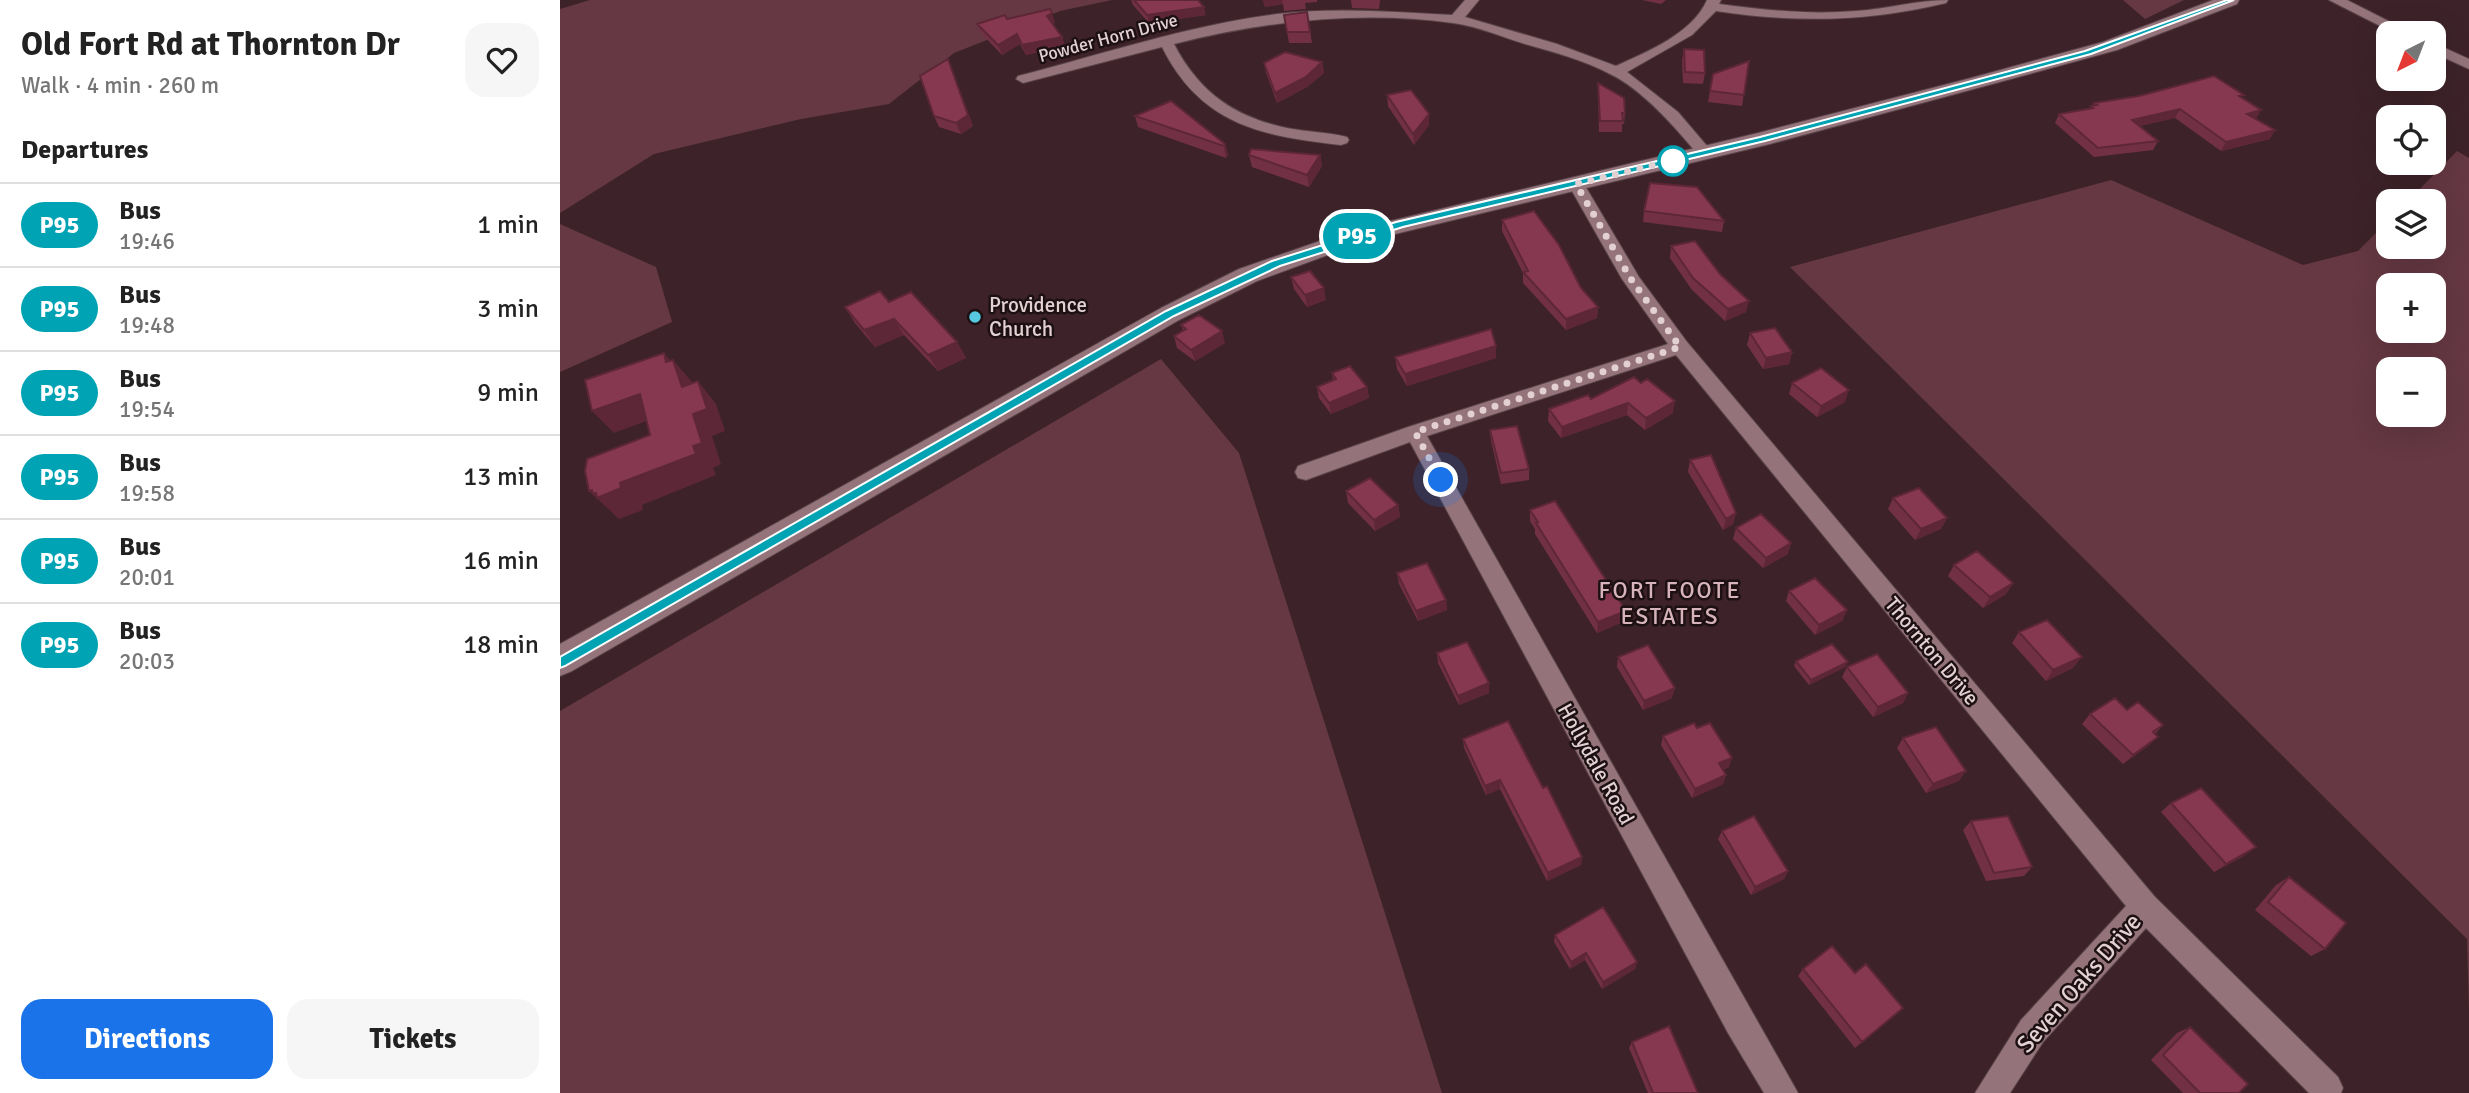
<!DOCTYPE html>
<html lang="en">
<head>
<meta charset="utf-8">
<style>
	body { margin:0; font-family:Signika,sans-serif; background:#f6f6f6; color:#222; height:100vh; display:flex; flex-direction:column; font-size:26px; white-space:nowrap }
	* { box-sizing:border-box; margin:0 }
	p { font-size:23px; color:#767676 }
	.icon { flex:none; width:38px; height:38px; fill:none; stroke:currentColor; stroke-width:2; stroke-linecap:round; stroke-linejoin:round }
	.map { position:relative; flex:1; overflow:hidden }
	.drawer { display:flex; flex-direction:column; background:#fff; width:560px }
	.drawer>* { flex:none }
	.badge { padding:0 14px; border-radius:23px; font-size:24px; line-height:46px }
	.needle { width:46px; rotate:222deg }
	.controls { position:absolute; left:1816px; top:21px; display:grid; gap:14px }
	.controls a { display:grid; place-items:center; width:70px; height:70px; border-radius:14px; background:#fff; box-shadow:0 7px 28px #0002; font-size:35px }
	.you { position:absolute; width:35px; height:35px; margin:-18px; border:5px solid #fff; border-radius:50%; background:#1a73e8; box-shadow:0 0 0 10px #1a73e833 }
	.map>.badge { position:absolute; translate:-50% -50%; box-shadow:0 0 0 4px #fff }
	h2 { padding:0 21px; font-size:26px; line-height:63px }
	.round { display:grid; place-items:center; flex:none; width:74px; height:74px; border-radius:21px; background:#f6f6f6 }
	.head { display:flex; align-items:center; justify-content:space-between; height:119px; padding:0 21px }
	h1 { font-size:33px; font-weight:700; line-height:52px }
	.button { display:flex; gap:14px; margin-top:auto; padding:14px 21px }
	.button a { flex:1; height:80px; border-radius:21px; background:#1a73e8; color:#fff; font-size:28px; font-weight:700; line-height:80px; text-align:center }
	.button a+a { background:#f6f6f6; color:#222 }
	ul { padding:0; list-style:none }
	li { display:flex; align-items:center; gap:21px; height:84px; padding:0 21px; border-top:2px solid #e0e0e0 }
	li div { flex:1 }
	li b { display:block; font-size:26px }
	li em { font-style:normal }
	li .badge { min-width:77px; font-weight:700; text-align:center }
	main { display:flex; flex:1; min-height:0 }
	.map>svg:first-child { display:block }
	.green { fill:#653843; fill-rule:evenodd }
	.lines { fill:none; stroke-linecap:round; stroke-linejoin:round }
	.street-casing { stroke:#584248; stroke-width:2 }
	.secondary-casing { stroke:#584248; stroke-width:2 }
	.street { fill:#94737b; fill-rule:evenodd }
	.secondary { fill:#94737b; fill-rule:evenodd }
	.wall { fill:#723044 }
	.shaded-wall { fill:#5d2737 }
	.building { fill:#85384f; stroke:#5d2737; stroke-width:2 }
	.line { fill:#00a3b4; stroke:#fff; stroke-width:2 }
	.walk { stroke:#e2d0d3; stroke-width:7; stroke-dasharray:0 12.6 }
	.stop-dot { fill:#fff; stroke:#00a3b4; stroke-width:3.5 }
	.poi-dot { fill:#56c9e1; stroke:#1c1013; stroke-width:2.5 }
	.labels { text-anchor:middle; stroke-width:5; stroke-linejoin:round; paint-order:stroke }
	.far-street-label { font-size:18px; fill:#e2d0d3; stroke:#1c1013 }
	.poi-label { font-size:21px; fill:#e2d0d3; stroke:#1c1013; text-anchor:start }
	.street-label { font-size:21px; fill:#e2d0d3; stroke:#1c1013 }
	.neighbourhood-label { font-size:23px; letter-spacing:2px; fill:#d7b4bb; stroke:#1c1013 }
	.near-street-label { font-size:24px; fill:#e2d0d3; stroke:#1c1013 }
</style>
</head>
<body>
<main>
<section class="drawer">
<div class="head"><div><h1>Old Fort Rd at Thornton Dr</h1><p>Walk · 4 min · 260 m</p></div><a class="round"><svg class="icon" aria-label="heart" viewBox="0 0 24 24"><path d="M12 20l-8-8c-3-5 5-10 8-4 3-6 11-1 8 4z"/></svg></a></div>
<h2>Departures</h2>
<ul>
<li><span class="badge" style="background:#00a3b4;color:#fff">P95</span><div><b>Bus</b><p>19:46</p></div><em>1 min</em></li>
<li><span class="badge" style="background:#00a3b4;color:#fff">P95</span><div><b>Bus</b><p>19:48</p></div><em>3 min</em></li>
<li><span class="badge" style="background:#00a3b4;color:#fff">P95</span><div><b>Bus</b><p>19:54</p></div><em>9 min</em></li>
<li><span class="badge" style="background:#00a3b4;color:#fff">P95</span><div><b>Bus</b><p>19:58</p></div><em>13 min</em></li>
<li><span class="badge" style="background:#00a3b4;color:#fff">P95</span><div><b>Bus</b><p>20:01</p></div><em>16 min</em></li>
<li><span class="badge" style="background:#00a3b4;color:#fff">P95</span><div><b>Bus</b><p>20:03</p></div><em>18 min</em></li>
</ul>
<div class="button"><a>Directions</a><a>Tickets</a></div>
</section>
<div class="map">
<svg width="1909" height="1093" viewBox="0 0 1909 1093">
	<rect width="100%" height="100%" fill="#3d2329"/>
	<!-- green -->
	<path class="green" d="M30 0H552L500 11 394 53 329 104 241 119 94 154 0 213V9Z
		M1563 0H1624L1585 19Z
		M1897 151 1909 158V1010L1907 939 1230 267 1551 180 1743 265 1798 251 1829 220V247H1874V201H1848ZM1874 285V331H1829V285ZM1874 369V415H1829V369Z
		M0 224 96 267 112 322 0 372Z
		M601 359 679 453 882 1093H0V711Z"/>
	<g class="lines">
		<!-- street casing -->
		<g class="street-casing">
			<path id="street" d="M905 0H919L905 17 997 44 1056 66C1088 51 1132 34 1147 0H1161L1159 4C1204 10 1250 15 1296 11 1327 9 1357 0 1388 0L1386 3C1308 22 1235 23 1156 11L1132 35 1067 72 1118 112 1153 153 1145 158 1139 156C1117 129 1082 89 1050 74 1024 60 993 52 965 44 942 37 917 26 893 23 800 10 705 21 614 44 639 92 674 117 727 128 747 132 767 132 787 137L789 140 787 143 781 145C701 136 641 125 602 47L463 83 456 79 458 76C543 54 629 25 717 14 775 7 834 12 892 15Z
				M1769 0H1787L1852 33H1834Z
				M1874 43 1909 59V69L1874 53Z
				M1016 179 1024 184 1079 277 1127 342 1595 897 1778 1077 1783 1088 1781 1093H1749L1586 928 1483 1042 1450 1093H1415L1461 1020 1566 906 1116 355 867 436 1238 1093H1204L1168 1033 850 442 746 480 738 478 735 472 738 466 848 427 1108 344 1062 279 1008 184Z"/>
		</g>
		<!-- secondary casing -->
		<g class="secondary-casing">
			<path id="secondary" d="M1653 0H1679L1677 4 1557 50 1425 86 1210 144 806 241 697 281 619 320 12 671 0 676V644L601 308 679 269 789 231 1198 133 1411 78 1543 42Z"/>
		</g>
		<!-- street -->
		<use href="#street" class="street"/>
		<!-- secondary -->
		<use href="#secondary" class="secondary"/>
	</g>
	<!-- wall -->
	<path class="wall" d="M571 0H574L646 15 589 23 573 5Z
		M703 0H757V2L745 3 746 9 724 11 723 4 705 7Z
		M791 0H820L819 9 792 8Z
		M1082 0H1106L1101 4Z
		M747 12 752 43H729L724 15Z
		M447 19 495 22 493 24 502 37 505 46 466 55 460 44 442 55 421 33 417 24Z
		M1124 49 1145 73 1143 84 1123 83 1122 60Z
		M1189 61 1182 106 1148 102 1153 74Z
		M762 62 764 73 747 87 717 103 706 73 704 63Z
		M392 70 413 126 401 134 379 127 374 116Z
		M1038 83 1065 113 1064 124H1062V132H1039L1038 94Z
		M827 95 869 125 854 145 828 106Z
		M1682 98 1710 139 1661 151 1615 118 1579 126 1598 141 1593 150 1534 157 1495 123 1499 114 1530 108 1534 103Z
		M575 116 665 144 668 155 666 158 578 127Z
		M689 155H760L762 166 749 187 692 167Z
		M1084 211 1164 221 1162 232 1083 222Z
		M942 220 1021 288 1038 307 1037 318 1006 330 963 283V273L942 231Z
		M1111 246 1186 312 1165 321 1132 290 1110 258Z
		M731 277 766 300 747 307 734 289Z
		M329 302 397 342 406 358 378 371 344 335 315 347 295 323 285 307Z
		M621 325 665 343 635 361 617 348 614 336 623 330Z
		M1190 333 1232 352 1229 364 1203 369 1187 345Z
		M936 346V358L847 386 837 369 835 357Z
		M772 373 807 387 809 398 771 414 759 398 757 387 773 380Z
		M1074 377 1113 413 1085 430 1067 415 1001 438 988 421 989 409 1031 399Z
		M1232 383 1285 402 1257 417 1229 394Z
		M930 430 969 469V480L941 484 931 441Z
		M1130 460 1176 513 1173 524 1163 530 1128 472Z
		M786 491 838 505 840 517 815 531 788 503Z
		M1333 498 1387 518 1381 529 1355 540 1328 509Z
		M970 510 1065 621 1037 633 975 534V529L970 521Z
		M1176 528 1228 554 1203 568 1173 539Z
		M1394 565 1453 583 1446 594 1423 608 1388 576Z
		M837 573 886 600 887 610 858 621 839 584Z
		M1229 591 1287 610 1282 621 1255 635 1226 601Z
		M1459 632 1513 668 1486 681 1452 643Z
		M877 653 929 683V693L899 705 878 663Z
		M1058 657 1112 698 1083 710 1057 667Z
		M1236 661 1285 667 1249 685 1234 666Z
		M1287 667 1348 693 1343 703 1313 717 1282 677Z
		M1567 710 1603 725 1595 734 1588 746 1563 764 1522 724 1530 714Z
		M1137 728 1169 767 1163 770 1166 775 1163 784 1132 798 1101 745 1103 736Z
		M1343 738 1399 781 1366 793 1337 748Z
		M903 739 983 788 1022 857 1021 865 987 881 940 789 926 795 904 748Z
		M1611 803 1684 856 1654 872 1601 812Z
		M1411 821 1472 867 1464 876 1426 881 1403 830Z
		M1162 831 1228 871 1224 879 1191 895 1158 839Z
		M1729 877 1765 949 1751 956 1695 910 1716 885Z
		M995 935 1077 962 1075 969 1042 989 1025 960 1010 969 994 942Z
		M1243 969 1343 1008 1295 1048 1238 976Z
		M1630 1027 1679 1093H1623L1591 1060 1617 1033Z
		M1072 1042 1138 1093H1088L1069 1048Z"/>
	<!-- shaded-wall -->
	<path class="shaded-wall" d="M703 0H722L723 4 705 7Z
		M644 7 646 15 589 23 587 15Z
		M492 13 495 22 490 26 487 16Z
		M457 34 460 44 442 55 438 45Z
		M502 37 505 46 466 55 462 45Z
		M388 59 413 126 401 134 396 123Z
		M762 62 764 73 747 87 717 103 715 93Z
		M1620 109 1615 118 1567 129 1572 120Z
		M1701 110 1696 119 1687 114Z
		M869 114V125L854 145 853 134Z
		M1715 130 1710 139 1661 151 1666 142Z
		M665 144 668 155 666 158 664 146Z
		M760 155 762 166 749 187 747 175Z
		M764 288 766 300 747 307 745 295Z
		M1189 301 1186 312 1165 321 1168 309Z
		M1038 307 1037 318 1006 330V319Z
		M334 319 344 335 315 347 304 330Z
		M662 331 665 343 635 361 631 350Z
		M397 342 406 358 378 371 368 355Z
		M936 346V358L847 386 845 374Z
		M1232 352 1229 364 1203 369 1206 358Z
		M104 353 116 367 113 360 132 382 141 409 122 387 106 362Z
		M138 381 156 404 165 431 152 436 161 464 153 468 156 475 82 505 83 510 59 519 29 491 60 483 133 446V414Z
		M807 387 809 398 771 414 769 403Z
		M1289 390 1285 402 1257 417 1261 406Z
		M80 394 100 416 54 433 32 411Z
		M1115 401 1113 413 1085 430 1086 418Z
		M1068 403 1067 415 1001 438 1002 427Z
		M838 505 840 517 815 531 814 520Z
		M1176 513 1173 524 1163 530 1166 519Z
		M1387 518 1381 529 1355 540 1361 529Z
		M1231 543 1228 554 1203 568 1206 558Z
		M1453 583 1446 594 1423 608 1430 597Z
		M886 600 887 610 858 621 856 611Z
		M1287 610 1282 621 1255 635 1259 625Z
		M1066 611 1065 621 1037 633 1038 622Z
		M1522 657 1513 668 1486 681 1493 670Z
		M1288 662 1285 667 1249 685 1251 680Z
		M929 683V693L899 705 898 696Z
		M1115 688 1112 698 1083 710 1084 701Z
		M1348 693 1343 703 1313 717 1318 707Z
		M1598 737 1588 746 1563 764 1573 755Z
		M1172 758 1169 767 1156 773 1159 763Z
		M1406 771 1399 781 1366 793 1373 784Z
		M1166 775 1163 784 1132 798 1135 789Z
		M940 780V789L926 795 925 786Z
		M1696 847 1684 856 1654 872 1666 864Z
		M1022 857 1021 865 987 881 988 873Z
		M1228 871 1224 879 1191 895 1195 887Z
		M1026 953 1025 960 1010 969 1011 962Z
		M1077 962 1075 969 1042 989 1043 982Z"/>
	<!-- building -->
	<path class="building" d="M574 0H638L644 7 587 15Z
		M490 9 492 13 487 16 502 37 462 45 457 34 438 45 417 24 445 15 447 19Z
		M747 12 750 32H727L724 15Z
		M1124 49 1144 50 1145 73 1125 72Z
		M725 52 762 62 746 77 715 93 704 63Z
		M388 59 408 115 396 123 374 116 360 76Z
		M1189 61 1184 95 1150 91 1153 74Z
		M1654 76 1684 95 1679 96 1701 110 1687 114 1715 130 1666 142 1620 109 1572 120 1598 141 1538 148 1499 114 1533 108 1531 106 1537 105 1534 103 1579 96Z
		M1038 83 1064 98 1065 113H1062L1063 121H1040Z
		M851 90 869 114 853 134 827 95Z
		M611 101 665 144 664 146 575 116Z
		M691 149 760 155 747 175 689 155Z
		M1090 183 1137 187 1164 221 1084 211Z
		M974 211 999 245 1021 288 1038 307 1006 319 963 272 968 271 942 220Z
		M1135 241 1160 274 1189 301 1168 309 1133 278 1111 246Z
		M750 271 764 288 745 295 731 277Z
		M320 291 329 302 351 292 397 342 368 355 334 319 304 330 285 307Z
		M639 315 662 331 631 350 614 336 626 329 621 325Z
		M1215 328 1232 352 1206 358 1190 333Z
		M931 329 936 346 845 374 835 357Z
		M104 353 106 362 113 360 122 387 138 381 147 409 133 414 142 443 133 446 136 454 60 483 61 488 37 498 36 493 33 494 32 490 29 491 25 471 27 459 90 435 80 394 32 411 25 380Z
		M790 366 807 387 769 403 757 387 776 379 772 373Z
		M1261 368 1289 390 1261 406 1232 383Z
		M1074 377 1081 383 1087 379 1115 401 1086 418 1068 403 1002 427 989 409 1028 395 1031 399Z
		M957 426 969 469 941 473 930 430Z
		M1151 455 1176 513 1166 519 1130 460Z
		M810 478 838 505 814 520 786 491Z
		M1359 488 1387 518 1361 529 1333 498Z
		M995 501 1066 611 1038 622 976 523 978 522 970 510Z
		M1201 514 1231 543 1206 558 1176 528Z
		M1417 551 1453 583 1430 597 1394 565Z
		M867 563 886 600 856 611 837 573Z
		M1255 578 1287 610 1259 625 1229 591Z
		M1487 620 1522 657 1493 670 1459 632Z
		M907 642 929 683 898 696 877 653Z
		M1272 644 1288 662 1251 680 1236 661Z
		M1088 645 1115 688 1084 701 1058 657Z
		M1317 654 1348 693 1318 707 1287 667Z
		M1555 698 1567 710 1578 702 1603 725 1593 732 1598 737 1573 755 1530 714Z
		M948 721 983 788 987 786 1022 857 988 873 940 780 925 786 903 739Z
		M1134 723 1137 728 1150 723 1172 758 1159 763 1166 775 1135 789 1103 736Z
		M1376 727 1406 771 1373 784 1343 738Z
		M1641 788 1696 847 1666 864 1611 803Z
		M1194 816 1228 871 1195 887 1162 831Z
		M1448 816 1472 867 1434 873 1411 821Z
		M1729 877 1786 923 1765 949 1708 902Z
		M1043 907 1077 962 1043 982 1026 953 1011 962 995 935Z
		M1272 946 1295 973 1306 964 1343 1008 1302 1042 1243 969Z
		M1109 1026 1138 1093H1093L1072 1042Z
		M1630 1027 1688 1084 1679 1093H1640L1603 1055Z"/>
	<!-- line -->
	<path class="line" d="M1667 0H1674L1531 54 1205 141 843 227 720 266 614 316 5 666 0 668V657L606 311 712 261 836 222 1200 137 1525 51Z"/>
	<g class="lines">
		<!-- walk -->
		<path class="walk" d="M881 480 855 432 1120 347 1071 279 1016 184 1119 159 1113 161"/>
	</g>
	<!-- markers -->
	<circle class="stop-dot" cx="1113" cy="161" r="14"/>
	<circle class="poi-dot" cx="415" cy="317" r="7"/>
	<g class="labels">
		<!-- far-street labels -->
		<g class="far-street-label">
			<text transform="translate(548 38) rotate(-15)" y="6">Powder Horn Drive</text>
		</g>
		<!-- poi labels -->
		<g class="poi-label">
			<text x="429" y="312">Providence<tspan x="429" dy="24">Church</tspan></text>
		</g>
		<!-- street labels -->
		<g class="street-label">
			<text transform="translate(1372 651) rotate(50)" y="7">Thornton Drive</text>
			<text transform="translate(1036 764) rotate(61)" y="7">Hollydale Road</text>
		</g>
		<!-- neighbourhood labels -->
		<g class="neighbourhood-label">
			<text x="1110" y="598">FORT FOOTE<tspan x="1110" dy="26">ESTATES</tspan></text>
		</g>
		<!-- near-street labels -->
		<g class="near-street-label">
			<text transform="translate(1519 983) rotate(-49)" y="8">Seven Oaks Drive</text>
		</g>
	</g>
</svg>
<div class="controls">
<a><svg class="needle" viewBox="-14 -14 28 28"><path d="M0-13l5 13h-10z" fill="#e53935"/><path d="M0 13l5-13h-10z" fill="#767676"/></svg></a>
<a><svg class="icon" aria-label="locate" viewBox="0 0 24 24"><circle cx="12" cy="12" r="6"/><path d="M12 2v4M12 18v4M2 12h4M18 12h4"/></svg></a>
<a><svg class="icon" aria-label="layers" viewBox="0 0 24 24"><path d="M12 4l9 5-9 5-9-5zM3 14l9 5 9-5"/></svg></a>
<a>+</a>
<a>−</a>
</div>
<div class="you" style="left:881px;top:480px"></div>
<b class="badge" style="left:797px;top:236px;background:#00a3b4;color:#fff">P95</b>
</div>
</main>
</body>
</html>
